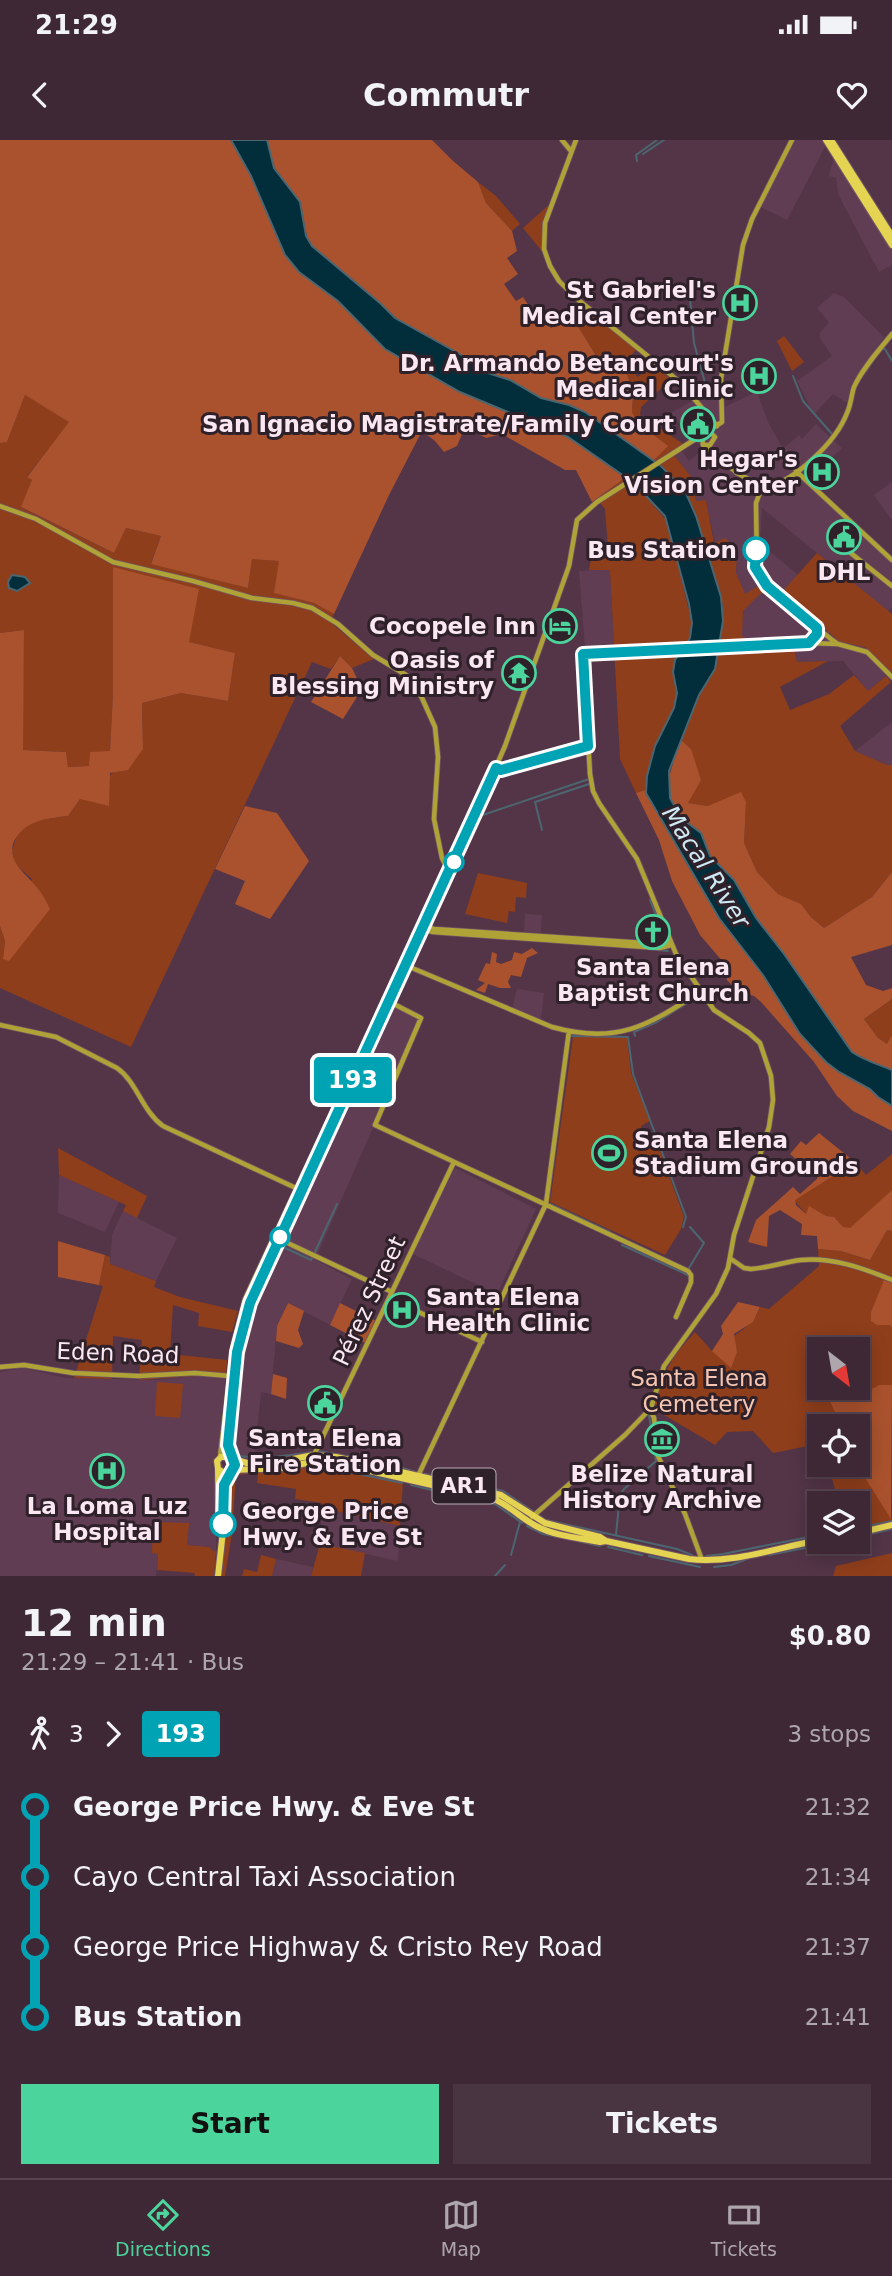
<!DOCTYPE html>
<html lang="en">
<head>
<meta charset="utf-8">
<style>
	body { margin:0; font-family:"DejaVu Sans",sans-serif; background:#493441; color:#f1f3f6; height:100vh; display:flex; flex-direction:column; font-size:26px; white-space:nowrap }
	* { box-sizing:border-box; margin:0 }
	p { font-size:23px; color:#ada6ad }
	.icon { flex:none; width:38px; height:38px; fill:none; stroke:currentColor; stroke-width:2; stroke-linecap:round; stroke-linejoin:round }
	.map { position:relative; height:1436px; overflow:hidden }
	.panel { display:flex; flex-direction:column; background:#3e2835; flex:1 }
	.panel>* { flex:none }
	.badge { padding:0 14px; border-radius:5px; font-size:24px; line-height:46px }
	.needle { width:46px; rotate:149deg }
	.controls { position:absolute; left:807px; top:1197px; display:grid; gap:14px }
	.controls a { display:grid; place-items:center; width:63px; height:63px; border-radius:0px; background:#3e2835; box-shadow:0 4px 18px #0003,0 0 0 2px #574450; font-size:35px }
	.map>.badge { position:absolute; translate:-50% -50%; box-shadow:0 0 0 4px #fff }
	.legs { display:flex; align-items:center; gap:10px; height:77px; padding:0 21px; font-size:23px }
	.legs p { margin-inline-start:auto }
	.headline { display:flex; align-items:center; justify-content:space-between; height:119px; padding:0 21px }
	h1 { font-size:38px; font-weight:600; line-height:52px }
	.cta { display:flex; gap:14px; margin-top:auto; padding:14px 21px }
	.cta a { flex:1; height:80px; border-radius:0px; background:#4bd49b; color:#111; font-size:28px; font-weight:600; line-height:80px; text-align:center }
	.cta a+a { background:#493441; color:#f1f3f6 }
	ul { padding:0 21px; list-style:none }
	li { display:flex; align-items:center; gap:24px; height:70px; font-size:26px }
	li i { display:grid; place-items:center; width:10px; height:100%; margin:0 9px; background:currentColor }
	li i::after { content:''; width:18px; height:18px; margin:-9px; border:5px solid; border-radius:50%; background:#3e2835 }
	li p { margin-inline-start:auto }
	li:first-child i { background:linear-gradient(#0000 50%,currentColor 0) }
	li:last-child i { background:linear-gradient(currentColor 50%,#0000 0) }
	.status { display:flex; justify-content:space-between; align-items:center; height:49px; padding:0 35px; background:#3e2835; direction:ltr }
	.status svg { height:19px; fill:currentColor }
	header { display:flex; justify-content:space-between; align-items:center; height:91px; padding:0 21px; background:#3e2835; font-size:32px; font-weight:600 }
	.menu { display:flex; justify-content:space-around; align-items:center; height:98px; border-top:2px solid #574450; background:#3e2835; font-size:19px; color:#ada6ad }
	.menu a { display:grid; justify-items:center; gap:4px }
	.menu .on { color:#4bd49b }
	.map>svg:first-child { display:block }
	.built { fill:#613d53 }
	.green { fill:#8f3e1b; fill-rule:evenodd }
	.forest { fill:#aa522d }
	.water { fill:#012e3a; stroke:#4c6671; stroke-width:2 }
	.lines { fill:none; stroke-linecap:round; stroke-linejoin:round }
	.stream { stroke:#4c6671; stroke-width:2 }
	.secondary-casing { stroke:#715566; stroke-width:6 }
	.highway-casing { stroke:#715566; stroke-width:8 }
	.secondary { stroke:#afa236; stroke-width:4.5 }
	.highway { stroke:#e4d451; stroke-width:6 }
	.line-1-casing { stroke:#fff; stroke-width:16 }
	.line-1 { stroke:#00a3b4; stroke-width:10 }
	.stop-1-dot { fill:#fff; stroke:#00a3b4; stroke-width:3.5 }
	.labels { text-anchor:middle; stroke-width:6; stroke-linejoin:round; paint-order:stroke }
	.shield { fill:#2f212a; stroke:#bdacb6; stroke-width:2 }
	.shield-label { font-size:21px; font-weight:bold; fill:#fae7f2 }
	.poi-label { font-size:23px; font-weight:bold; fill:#fae7f2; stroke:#2f212a; text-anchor:end }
	.stop-label { font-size:23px; font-weight:bold; fill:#fae7f2; stroke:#2f212a; text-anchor:end }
	.street-label { font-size:23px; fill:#fae7f2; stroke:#2f212a }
	.park-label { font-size:23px; fill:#f6c5b2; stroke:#2f212a }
	.water-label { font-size:24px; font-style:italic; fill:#cfeaf4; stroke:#2f212a }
</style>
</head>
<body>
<div class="status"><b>21:29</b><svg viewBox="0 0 49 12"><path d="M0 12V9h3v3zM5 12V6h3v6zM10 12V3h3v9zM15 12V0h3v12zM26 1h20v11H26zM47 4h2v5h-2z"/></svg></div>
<header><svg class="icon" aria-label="back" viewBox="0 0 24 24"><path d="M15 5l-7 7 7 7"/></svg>Commutr<svg class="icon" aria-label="heart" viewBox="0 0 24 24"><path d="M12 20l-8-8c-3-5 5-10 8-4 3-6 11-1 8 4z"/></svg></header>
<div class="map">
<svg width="892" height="1436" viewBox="0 0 892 1436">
	<rect width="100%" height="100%" fill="#533547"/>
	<!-- built -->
	<path class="built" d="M793 0H823L826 5 787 80 759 66 791 8Z
		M833 20H835L892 109V125L879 132 838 54 836 38 829 36Z
		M834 153 844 157 884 197 851 245 847 263 833 254 814 274 797 241 832 216 820 198V193L829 182 817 168Z
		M757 252 768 282 783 309 799 295 802 299 816 284 842 308 807 341 892 420V467L888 471 762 368 760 403 798 435 783 452 840 502 865 507 892 533V542L886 536 868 551 843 521 797 522 792 500 750 502 741 496 745 455 736 433 737 410 715 404 706 360 696 361 692 338 674 315 681 310 689 321 704 308 696 302 686 306 684 303 691 298 671 273 692 261 722 255 724 267Z
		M892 342V379H891L874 355Z
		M610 429 614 504 585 507 579 431Z
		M892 582V625H887L855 611Z
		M525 774 542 775 541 793 524 792Z
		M517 849 544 853 541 880 512 869Z
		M391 862 421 878 315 1120 352 1139 330 1185 288 1163 277 1186 271 1254 261 1252 254 1320 237 1318 230 1310V1303L234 1289 241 1203 249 1173Z
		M455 1028 536 1069 497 1154 413 1114Z
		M59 1035 119 1062 105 1092 58 1073Z
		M123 1071 177 1098 156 1141 110 1124 112 1095Z
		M24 1228 65 1238 156 1240 198 1236 199 1233 226 1237 219 1309 212 1325 216 1340V1411L213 1412 210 1407 187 1405 153 1413 158 1414 156 1436H0V1232Z
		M322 1368 400 1386 398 1421 320 1404Z
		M276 1419 313 1427 311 1436H272Z"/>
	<!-- green -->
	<path class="green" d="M478 42 496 56 520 84 512 91 486 63Z
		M550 64 544 86 545 115 523 88Z
		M584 167 636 210 624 223 638 237 652 224 671 239 641 267 640 275 686 306 674 315 692 338 696 361 706 360 714 403 725 398 737 410 736 433 745 454 760 445 765 449 743 471 742 496 750 502 792 500 797 522 828 521 780 547 790 570 829 554 854 535 868 551 886 536 891 542 840 586 855 611 887 625H892V732L872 757 824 788 811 777 801 764 778 754 757 732 744 703 746 662 708 666 688 663 694 650 691 609 680 599 699 555 717 523 723 481V465L691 363 675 339 653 321 667 306 639 284 632 272 633 252 627 234 598 219 579 188 566 179Z
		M784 196 804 222 792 231 777 201Z
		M25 255 70 282 27 336 32 340 22 368 114 413 126 388 161 396 151 423 248 448 252 419 280 421 275 453 314 463 334 474 330 482 374 519 352 528 340 516 331 529 312 522 131 907 0 848V786L5 801 3 819 32 739 15 724 12 710 18 693 33 681 68 676 80 659 143 609 142 563 181 553 228 561 235 513 189 502 113 553 110 611 89 626 68 627 66 612 22 610 24 490 0 493V303L7 302Z
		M625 338 640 350 667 381 692 483 690 498 675 520 673 532 677 553 674 568 655 606 645 650 636 653 620 619 610 430H589L593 407H608L605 369 600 363 604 360 602 357 592 362Z
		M817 413 892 474V533L865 507 840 502 782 452Z
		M478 733 527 743 526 758 516 757 515 772 509 771 507 783 465 774Z
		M892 859V895L888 905 878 898 864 879Z
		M573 897H627L631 933 650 981 641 986C641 994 644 999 651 1003L657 1002 684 1077 681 1089 665 1115 550 1062Z
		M58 1008 147 1056 137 1078 123 1071 126 1065 59 1035Z
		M892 1014V1050L850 1089 843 1087 834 1077 826 1076 810 1067 806 1074 794 1060 855 1022 866 1035Z
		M887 1090 892 1091V1143L885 1140 871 1172V1180L877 1185H890L892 1188V1245C873 1246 857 1258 837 1255L841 1286H819V1325H857L892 1379V1382L858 1390V1363H839L831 1335 816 1337 808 1306 773 1313 753 1291 727 1292 715 1305 654 1269C664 1232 668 1221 695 1192L712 1211C728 1198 754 1188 760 1167L769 1169 819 1126 818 1109 841 1111 870 1120ZM819 1209H858V1248H819Z
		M105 1115 110 1117V1124L156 1141 154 1147 180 1157 238 1171 232 1192 198 1186 199 1173 173 1165 170 1214 227 1220 226 1237 199 1233 198 1236 139 1240 142 1200 113 1196 112 1239 74 1238 103 1146 99 1145Z
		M157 1242 183 1244 180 1278 155 1276Z
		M321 1325 403 1342 400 1386 322 1368V1363L295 1359 296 1349 257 1343 258 1333 236 1335 232 1393 225 1436H220L222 1410 228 1387 226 1349 231 1337 238 1332 281 1331Z
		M153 1382 189 1383 187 1405 210 1407 213 1411H216L214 1436H195L194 1433 157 1430 158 1414 152 1413Z
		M320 1404 365 1413 361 1436H311Z
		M892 1413V1436H833L836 1426Z
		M261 1415 276 1419 272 1436H242L244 1429 257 1432Z"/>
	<!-- forest -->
	<path class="forest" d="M0 0H231L251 36 285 115 299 132 338 161 385 209 460 252 561 293 581 305 625 338 592 362 576 330H565L502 294 486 298 465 287 457 306 444 312 435 301 422 291 389 355 334 474 314 463 274 453 279 421 252 419 248 448 151 424 161 396 126 388 114 413 21 367 32 340 27 337 69 282 25 255 7 302 0 303Z
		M267 0H432L452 20 478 42 486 63 512 91 517 111 507 118 518 134 504 144 516 161 523 157 533 172 538 170 551 188 566 179 579 188 598 219 627 234 633 252 632 272 639 284 668 306 653 321 585 272 541 258 510 240 485 232 465 217 405 185 312 106C302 91 306 73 297 58 293 52 287 47 282 41 272 28 271 15 267 0Z
		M113 427 199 449 189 502 235 513 228 561 181 553 142 563 143 609 128 630 110 633 109 666 80 659 68 676C45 679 23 680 13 704 11 711 13 719 17 725 31 743 39 745 50 769L9 821 3 819 5 801 0 786V493L24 490 23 610 66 612 68 627 89 626 90 612 110 611 113 553Z
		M340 516 352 528 362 549 343 579 311 562Z
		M680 599 691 609 701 640 688 663 708 666 741 652 746 662 744 703 757 732 778 754 801 764 811 777 824 788 872 757 892 732V805L851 817 866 845 883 851 892 848V859L864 879 878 898 887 904 892 895V930C878 924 865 921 852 912L784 814 756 778 734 740 710 716 701 693 688 685 677 671 670 658 668 641Z
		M645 650 719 778 763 835 800 894 826 922 839 932 870 949 882 960 892 966V991L853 971 837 956 814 922 761 862 754 856 737 851 727 840 723 822 700 795 672 741 659 700 636 653Z
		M245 666 277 673 309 721 270 779 235 764 245 741 215 729Z
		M532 808 538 813 527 818 521 837 511 835 508 842 511 848H500L488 844 485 853 476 850 485 843 478 840 486 823 490 824 492 812 497 814 496 822 501 824 512 820 514 812 522 814Z
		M819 993 855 1022 795 1060 796 1065 806 1074 809 1066 826 1076 834 1077 843 1087 850 1088 892 1050V1091L887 1090 870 1120 841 1111 818 1109 817 1096 801 1095 802 1084 780 1070 769 1076 767 1107 748 1102 756 1080 793 1047 800 1054 818 1038 790 1014 801 1001 806 1005Z
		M58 1101 105 1115 99 1145 58 1137Z
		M884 1140 892 1143V1188L890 1185H877L871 1181V1172Z
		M738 1162 760 1167 753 1182 734 1194 737 1212 731 1228 712 1211 723 1194 721 1186Z
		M288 1163 304 1171 298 1190 303 1204 299 1208 276 1201 277 1186Z
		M340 1163 376 1181 365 1203 330 1185Z
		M273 1234 287 1238 286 1259 271 1254Z
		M879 1245H892L891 1379 857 1325 858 1286H841L829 1259C835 1255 838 1256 845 1256 857 1256 869 1251 879 1245Z"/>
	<!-- water -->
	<path class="water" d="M231 0H267L274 28 300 62 306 96 312 106 381 164 395 178 465 217 485 232 510 240 541 258 569 265 585 272 661 326 685 351 696 376 721 457 723 481 715 529 699 555 669 631 670 658 681 678 701 693 710 716 734 740 756 778 784 814 852 912C865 921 878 924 892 930V966L878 957 870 949 839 932 826 922 800 894 763 835 719 778 646 653 647 636 655 606 674 568 677 553 673 532 675 520 690 498 692 483 689 464 665 376 634 343 568 297 460 252 385 209 338 161 299 132 285 115 251 36Z
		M12 435 25 437 30 443 17 451 9 448 8 442Z"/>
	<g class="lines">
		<!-- stream -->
		<path class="stream" d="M643 14 664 0
			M637 21 636 15 657 0
			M690 158 694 203 709 257
			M882 209H885L892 221
			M866 231 873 221
			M793 236 803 261 832 294
			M480 676 589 639
			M542 690 535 662 589 644
			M650 760 663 793
			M657 810 668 811
			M410 824 425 792
			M572 896 628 897 633 934 686 1077 683 1087
			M635 896 634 892 657 882 700 855
			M550 1064 610 1092
			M284 1098 407 830
			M622 1105 688 1135 689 1138
			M281 1106 311 1120 312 1118
			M315 1112 337 1064
			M689 1128 704 1103 690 1087
			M239 1238 241 1213 250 1173 282 1103
			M238 1244 231 1310 236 1316 267 1318 313 1312
			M318 1311 388 1323 412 1331 503 1351 546 1380 677 1409 692 1415
			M321 1326 402 1343
			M411 1345 444 1353
			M452 1354 495 1364 522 1383
			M527 1386 543 1394 558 1397
			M858 1388 892 1381
			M616 1395 620 1355 624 1349 656 1321 649 1275
			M858 1397 892 1389
			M577 1401 600 1406
			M816 1406 833 1402
			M608 1407 642 1415
			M511 1415 520 1382
			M769 1415 810 1407
			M649 1416 700 1427
			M706 1416 723 1414 819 1395
			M714 1427 731 1425 747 1419
			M495 1436 505 1425"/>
		<!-- secondary casing -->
		<g class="secondary-casing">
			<path id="secondary" d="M562 0 571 11
				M576 0 545 83 544 109 550 126 559 141 576 158 681 243 717 286
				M702 295 703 305H710L715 297 709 291
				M706 306 737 333 765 348C795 341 836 302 847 273 851 265 851 256 854 247 862 229 879 210 892 194
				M796 331 892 420
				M762 347 756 363 757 430 770 449 831 499 838 504 867 512 892 537
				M0 366 36 379 113 422 193 441 252 458 293 463 312 468 338 484 373 515 406 535 422 558 435 587 438 617 434 679 442 718 446 726 451 729
				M837 402 892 446
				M810 502 816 497 817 488
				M496 628 501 630 588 606
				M424 785 434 789 659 804 669 802
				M422 789 433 792 660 808 671 805
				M405 825 552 887C617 905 648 886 701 851
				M388 861 421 878 375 985 688 1131 691 1135V1142L676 1177
				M0 885 56 897 117 928C137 942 142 971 163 986L298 1049
				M279 1099 392 1152
				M731 1119 744 1128 751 1129C768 1128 784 1122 801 1120 832 1117 863 1128 892 1140
				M389 1158 482 1202
				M0 1227 24 1225 73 1233 138 1236 195 1233 230 1236
				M650 1270 654 1278 658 1316 685 1374 702 1420
				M314 1315 454 1022
				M220 1317 233 1205 245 1159 346 942 353 933
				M231 1317 228 1305C234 1254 235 1203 253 1153L455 721 505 606 569 426 577 380 597 362 722 282 721 239 743 105 752 79 792 0
				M418 1336 546 1064 569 891
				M532 1377 625 1295 651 1268 664 1226 716 1154 728 1128 734 1095 769 987 773 960 771 936 760 903 749 893 714 870 676 814 637 719 599 663 593 651 590 634 583 514 809 503 838 504"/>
		</g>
		<!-- highway casing -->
		<g class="highway-casing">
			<path id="highway" d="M826 0 892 105
				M831 0 892 96
				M233 1319 247 1323 282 1321 314 1315 336 1317 501 1355 545 1383 600 1397 606 1401
				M218 1329 219 1385
				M233 1330 282 1328 317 1321 335 1323 494 1359C510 1366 521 1378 536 1386 555 1396 579 1398 600 1402L606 1401 689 1419C732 1424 777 1408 819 1400
				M858 1393 892 1385
				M218 1436 223 1391 224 1345 235 1325 231 1317H221L217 1321 218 1329 226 1334 231 1332"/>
		</g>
		<!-- secondary -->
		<use href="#secondary" class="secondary"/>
		<!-- highway -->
		<use href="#highway" class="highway"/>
	</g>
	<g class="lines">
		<!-- line-1 casing -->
		<g class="line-1-casing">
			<path id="line-1" d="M223 1384 224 1345 235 1325 228 1305 237 1212 250 1163 496 628 501 630 588 606 583 514 809 503 817 494V488L767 446 755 427 756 410"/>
		</g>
		<!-- line-1 -->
		<use href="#line-1" class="line-1"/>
	</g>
	<!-- icons -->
	<defs>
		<g id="hospital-ring" transform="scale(1.75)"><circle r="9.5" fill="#2f212a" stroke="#4bd49b" stroke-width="1.5"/><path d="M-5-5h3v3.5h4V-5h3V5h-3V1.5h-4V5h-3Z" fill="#4bd49b"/></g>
		<g id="civic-ring" transform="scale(1.75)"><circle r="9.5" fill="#2f212a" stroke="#4bd49b" stroke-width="1.5"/><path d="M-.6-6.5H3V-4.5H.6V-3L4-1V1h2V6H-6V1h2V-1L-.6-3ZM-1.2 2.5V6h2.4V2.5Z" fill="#4bd49b"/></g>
		<g id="hotel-ring" transform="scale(1.75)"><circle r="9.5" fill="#2f212a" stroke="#4bd49b" stroke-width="1.5"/><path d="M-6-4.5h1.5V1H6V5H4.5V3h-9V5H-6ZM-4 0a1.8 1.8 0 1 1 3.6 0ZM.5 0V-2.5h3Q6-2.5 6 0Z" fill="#4bd49b"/></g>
		<g id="temple-ring" transform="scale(1.75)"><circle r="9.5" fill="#2f212a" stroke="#4bd49b" stroke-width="1.5"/><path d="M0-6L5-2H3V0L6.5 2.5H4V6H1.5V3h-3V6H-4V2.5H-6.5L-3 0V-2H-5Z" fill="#4bd49b"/></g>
		<g id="church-ring" transform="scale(1.75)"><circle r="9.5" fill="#2f212a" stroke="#4bd49b" stroke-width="1.5"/><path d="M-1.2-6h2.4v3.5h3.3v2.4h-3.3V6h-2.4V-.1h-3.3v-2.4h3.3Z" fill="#4bd49b"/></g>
		<g id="stadium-ring" transform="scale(1.75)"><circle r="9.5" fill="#2f212a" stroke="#4bd49b" stroke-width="1.5"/><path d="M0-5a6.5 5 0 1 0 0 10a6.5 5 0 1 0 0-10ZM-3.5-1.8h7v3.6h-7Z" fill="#4bd49b"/></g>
		<g id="museum-ring" transform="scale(1.75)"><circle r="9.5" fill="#2f212a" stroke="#4bd49b" stroke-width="1.5"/><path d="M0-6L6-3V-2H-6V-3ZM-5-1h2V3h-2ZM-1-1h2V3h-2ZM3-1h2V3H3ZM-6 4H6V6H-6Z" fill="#4bd49b"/></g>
	</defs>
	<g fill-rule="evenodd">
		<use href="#hospital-ring" x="740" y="163"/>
		<use href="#hospital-ring" x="759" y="236"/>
		<use href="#civic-ring" x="698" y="284"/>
		<use href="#hospital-ring" x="822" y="332"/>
		<use href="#civic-ring" x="844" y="397"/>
		<use href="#hotel-ring" x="560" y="486"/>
		<use href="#temple-ring" x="519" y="533"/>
		<use href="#church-ring" x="653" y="792"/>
		<use href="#stadium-ring" x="609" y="1013"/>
		<use href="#hospital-ring" x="402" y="1170"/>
		<use href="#civic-ring" x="325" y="1263"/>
		<use href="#museum-ring" x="662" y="1299"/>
		<use href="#hospital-ring" x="107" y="1331"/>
	</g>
	<!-- markers -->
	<g class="stop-1-dot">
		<circle cx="756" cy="410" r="12"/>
		<circle cx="454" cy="722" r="9"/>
		<circle cx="280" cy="1097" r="9"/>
		<circle cx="223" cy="1384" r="12"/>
	</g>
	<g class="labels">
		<!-- shield labels -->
		<rect class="shield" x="432.5" y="1328.5" width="63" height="35" rx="5"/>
		<g class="shield-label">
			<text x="464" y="1353">AR1</text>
		</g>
		<!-- poi labels -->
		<g class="poi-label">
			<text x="716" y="158">St Gabriel's<tspan x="716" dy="26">Medical Center</tspan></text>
			<text x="734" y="231">Dr. Armando Betancourt's<tspan x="734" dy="26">Medical Clinic</tspan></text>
			<text x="674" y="292">San Ignacio Magistrate/Family Court</text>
			<text x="798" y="327">Hegar's<tspan x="798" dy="26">Vision Center</tspan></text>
			<text x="844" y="440" text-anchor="middle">DHL</text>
			<text x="536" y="494">Cocopele Inn</text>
			<text x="494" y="528">Oasis of<tspan x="494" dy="26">Blessing Ministry</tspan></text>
			<text x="653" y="835" text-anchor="middle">Santa Elena<tspan x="653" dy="26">Baptist Church</tspan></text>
			<text x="634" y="1008" text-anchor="start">Santa Elena<tspan x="634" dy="26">Stadium Grounds</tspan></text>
			<text x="426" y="1165" text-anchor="start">Santa Elena<tspan x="426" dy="26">Health Clinic</tspan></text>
			<text x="325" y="1306" text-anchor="middle">Santa Elena<tspan x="325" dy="26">Fire Station</tspan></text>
			<text x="662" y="1342" text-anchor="middle">Belize Natural<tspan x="662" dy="26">History Archive</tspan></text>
			<text x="107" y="1374" text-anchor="middle">La Loma Luz<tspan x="107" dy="26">Hospital</tspan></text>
		</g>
		<!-- stop labels -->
		<g class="stop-label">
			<text x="737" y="418">Bus Station</text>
			<text x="242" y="1379" text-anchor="start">George Price<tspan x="242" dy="26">Hwy. &amp; Eve St</tspan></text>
		</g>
		<!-- street labels -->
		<g class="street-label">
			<text transform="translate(369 1161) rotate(-65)" y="8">Pérez Street</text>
			<text transform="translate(118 1213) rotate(2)" y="8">Eden Road</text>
		</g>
		<!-- park labels -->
		<g class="park-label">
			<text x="699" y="1246">Santa Elena<tspan x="699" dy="26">Cemetery</tspan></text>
		</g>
		<!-- water labels -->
		<g class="water-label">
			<text transform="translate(706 727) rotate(57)" y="8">Macal River</text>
		</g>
	</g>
</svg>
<div class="controls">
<a><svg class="needle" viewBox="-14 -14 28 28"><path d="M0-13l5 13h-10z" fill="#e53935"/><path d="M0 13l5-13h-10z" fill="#ada6ad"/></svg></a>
<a><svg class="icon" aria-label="locate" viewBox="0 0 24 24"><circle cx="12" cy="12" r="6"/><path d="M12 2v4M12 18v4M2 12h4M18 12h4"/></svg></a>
<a><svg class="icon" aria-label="layers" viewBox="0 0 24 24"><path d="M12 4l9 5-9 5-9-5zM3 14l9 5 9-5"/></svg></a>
</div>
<b class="badge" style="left:353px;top:940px;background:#00a3b4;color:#fff">193</b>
</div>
<section class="panel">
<div class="headline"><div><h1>12 min</h1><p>21:29 – 21:41 · Bus</p></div><b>$0.80</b></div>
<div class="legs"><svg class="icon" aria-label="walk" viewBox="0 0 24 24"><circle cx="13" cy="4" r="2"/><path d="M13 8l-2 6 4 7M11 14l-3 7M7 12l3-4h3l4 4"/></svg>3<svg class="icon" aria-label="forward" viewBox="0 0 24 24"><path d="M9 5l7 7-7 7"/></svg><b class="badge" style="background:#00a3b4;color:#fff">193</b><p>3 stops</p></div>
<ul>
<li><i style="color:#00a3b4"></i><b>George Price Hwy. &amp; Eve St</b><p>21:32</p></li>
<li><i style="color:#00a3b4"></i><span>Cayo Central Taxi Association</span><p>21:34</p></li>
<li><i style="color:#00a3b4"></i><span>George Price Highway &amp; Cristo Rey Road</span><p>21:37</p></li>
<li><i style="color:#00a3b4"></i><b>Bus Station</b><p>21:41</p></li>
</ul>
<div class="cta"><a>Start</a><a>Tickets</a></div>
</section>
<nav class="menu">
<a class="on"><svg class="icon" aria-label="directions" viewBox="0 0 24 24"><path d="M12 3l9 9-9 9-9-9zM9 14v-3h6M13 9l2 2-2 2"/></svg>Directions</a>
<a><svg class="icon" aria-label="map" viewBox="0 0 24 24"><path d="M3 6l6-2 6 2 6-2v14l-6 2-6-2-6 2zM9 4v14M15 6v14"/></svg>Map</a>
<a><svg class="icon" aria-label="tickets" viewBox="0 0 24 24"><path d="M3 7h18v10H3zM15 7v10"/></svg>Tickets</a>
</nav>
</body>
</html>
